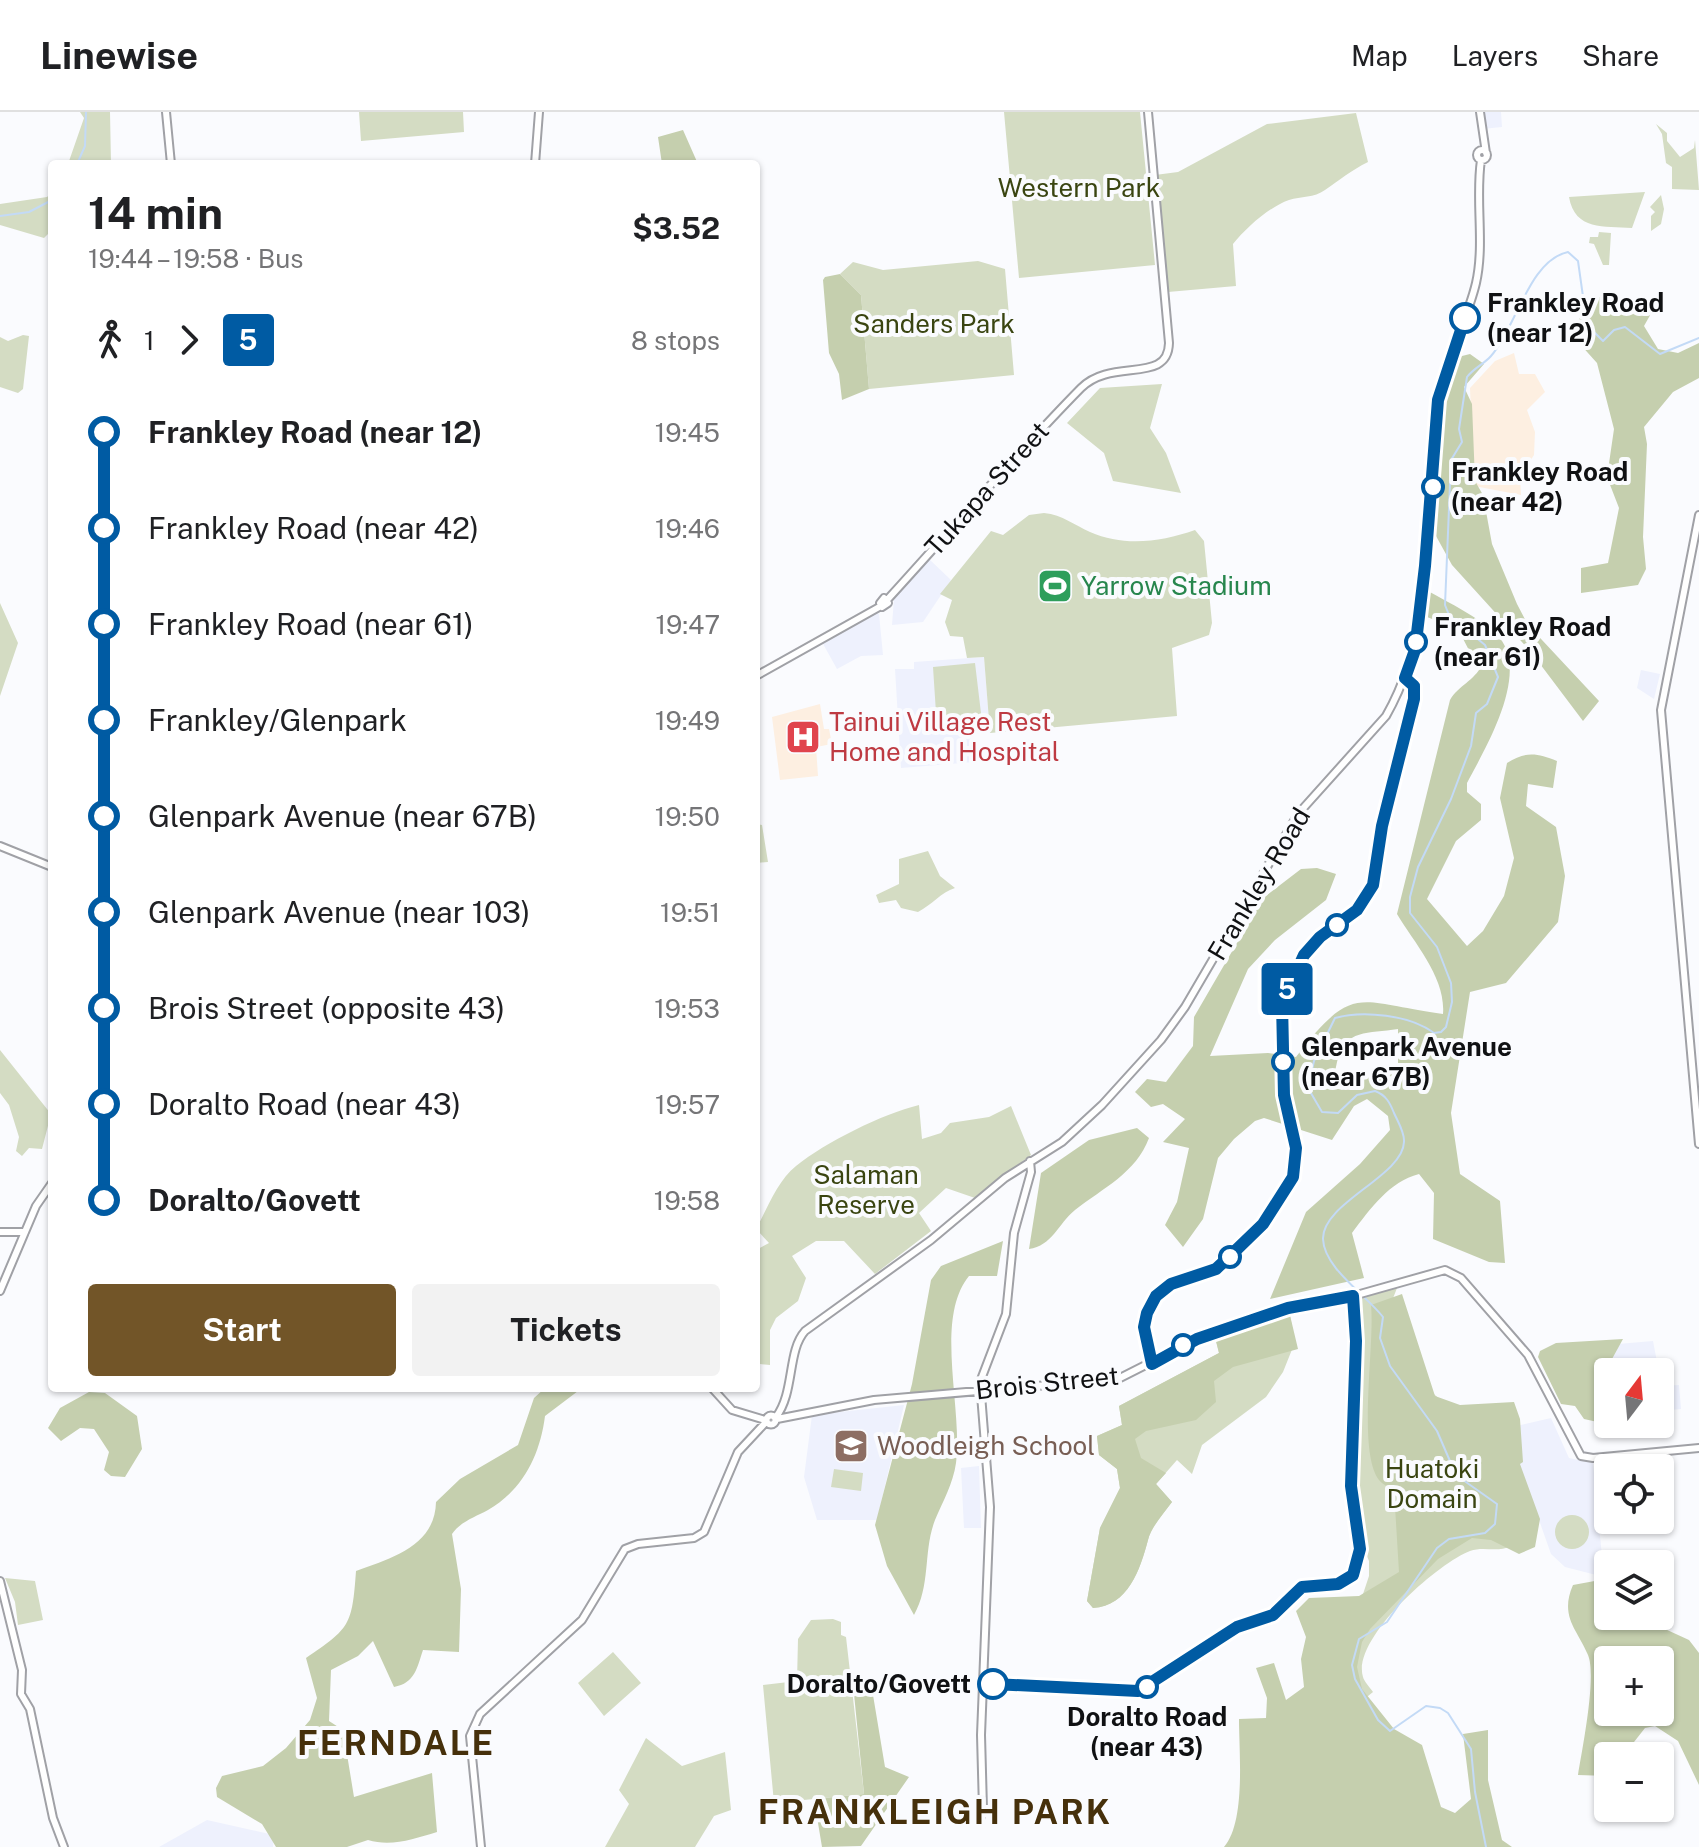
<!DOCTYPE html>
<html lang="en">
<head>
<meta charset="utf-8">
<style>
	body { margin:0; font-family:"Public Sans",sans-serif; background:#f2f2f2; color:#202124; height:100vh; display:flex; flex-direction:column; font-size:30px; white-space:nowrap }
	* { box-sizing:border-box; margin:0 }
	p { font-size:26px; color:#757577 }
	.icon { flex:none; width:44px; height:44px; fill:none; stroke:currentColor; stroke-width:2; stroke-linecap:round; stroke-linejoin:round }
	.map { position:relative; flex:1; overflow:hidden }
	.drawer { position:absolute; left:48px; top:48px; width:712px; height:1232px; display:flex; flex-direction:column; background:#fff; border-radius:8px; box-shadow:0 2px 6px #0004 }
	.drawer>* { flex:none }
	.badge { padding:0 16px; border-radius:6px; font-size:28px; line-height:52px }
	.needle { width:52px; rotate:16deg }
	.fabs { position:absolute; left:1594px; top:1246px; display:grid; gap:16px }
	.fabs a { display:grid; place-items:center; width:80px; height:80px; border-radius:8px; background:#fff; box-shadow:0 2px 6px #0004; font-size:40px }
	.map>.badge { position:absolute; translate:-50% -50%; box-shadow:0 0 0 4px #fff }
	.legs { display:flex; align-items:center; gap:12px; height:88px; padding:0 40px; font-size:26px }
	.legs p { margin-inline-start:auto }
	.summary { display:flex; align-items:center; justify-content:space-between; height:136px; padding:0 40px }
	h1 { font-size:44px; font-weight:700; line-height:60px }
	.action { display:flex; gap:16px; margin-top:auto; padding:16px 40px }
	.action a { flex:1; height:92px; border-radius:8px; background:#725528; color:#fff; font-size:32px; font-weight:700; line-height:92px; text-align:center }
	.action a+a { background:#f2f2f2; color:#202124 }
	ul { padding:0 40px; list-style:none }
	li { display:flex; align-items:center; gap:28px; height:96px; font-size:30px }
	li i { display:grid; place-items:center; width:12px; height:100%; margin:0 10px; background:currentColor }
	li i::after { content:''; width:20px; height:20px; margin:-10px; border:6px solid; border-radius:50%; background:#fff }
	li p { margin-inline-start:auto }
	li:first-child i { background:linear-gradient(#0000 50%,currentColor 0) }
	li:last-child i { background:linear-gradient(currentColor 50%,#0000 0) }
	header { display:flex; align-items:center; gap:48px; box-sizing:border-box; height:112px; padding:0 40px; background:#fff; border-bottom:2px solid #e0e0e0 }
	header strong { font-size:38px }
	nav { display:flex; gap:44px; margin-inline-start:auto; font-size:28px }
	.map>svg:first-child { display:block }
	.built { fill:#eef1fd }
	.medical { fill:#fdefe1 }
	.green { fill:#d4dcc3 }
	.forest { fill:#c5cfae; fill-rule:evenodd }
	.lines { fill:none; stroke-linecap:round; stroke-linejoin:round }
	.stream { stroke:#c3daf6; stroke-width:2 }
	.secondary-casing { stroke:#a0a1a6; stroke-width:10 }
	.secondary { stroke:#fff; stroke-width:6 }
	.line-1-casing { stroke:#fff; stroke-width:18 }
	.line-1 { stroke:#005ba3; stroke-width:12 }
	.stop-1-dot { fill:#fff; stroke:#005ba3; stroke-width:4 }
	.labels { text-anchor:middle; stroke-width:8; stroke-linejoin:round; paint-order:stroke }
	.park-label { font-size:26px; fill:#3a4511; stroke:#fafbfe }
	.stop-label { font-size:26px; font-weight:bold; fill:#101113; stroke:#fafbfe; text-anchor:start }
	.street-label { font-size:26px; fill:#101113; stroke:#fafbfe }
	.leisure-label { font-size:26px; fill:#27864d; stroke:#fafbfe; text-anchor:start }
	.health-label { font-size:26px; fill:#be3a42; stroke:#fafbfe; text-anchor:start }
	.education-label { font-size:26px; fill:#785e54; stroke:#fafbfe; text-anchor:start }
	.district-label { font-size:34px; font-weight:bold; letter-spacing:2px; fill:#46300b; stroke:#fafbfe }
</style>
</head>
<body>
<header>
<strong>Linewise</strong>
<nav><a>Map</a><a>Layers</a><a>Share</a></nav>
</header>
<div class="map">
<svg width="1699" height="1735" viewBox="0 0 1699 1735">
	<rect width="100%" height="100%" fill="#fafbfe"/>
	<!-- built -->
	<path class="built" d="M1481 0H1501L1502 15 1482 17Z
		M929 447 951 468 923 510 892 513 894 487Z
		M875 500 879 502 883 543 861 544 837 557 822 530Z
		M984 545 990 621 972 622 974 650 901 656 895 557H914V550Z
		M1641 558 1660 562 1654 587 1637 576Z
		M1653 1229 1659 1260H1608V1305L1594 1234Z
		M1660 1264 1662 1274 1679 1273 1681 1297 1660 1299Z
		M904 1293 877 1408H817L804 1365 812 1303Z
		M1551 1306 1569 1346 1593 1351 1604 1465 1565 1455 1551 1442 1520 1354 1508 1316Z
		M979 1354 981 1416H964L961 1356Z
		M207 1708 274 1723 273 1735H159Z"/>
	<!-- medical -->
	<path class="medical" d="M1514 241 1519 262H1535L1545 280 1527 298 1535 320 1534 343 1520 364 1521 383 1474 374 1470 276 1495 249Z
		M820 592 824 617H829L832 632 816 635 818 664 780 668 772 605Z"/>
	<!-- green -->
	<path class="green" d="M80 0H110L111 52H68L84 6Z
		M359 0H463L464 20 361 29Z
		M1004 0H1140L1155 153 1019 166Z
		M1356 1 1368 50C1350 59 1341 67 1325 78 1314 86 1301 84 1289 88 1269 95 1246 116 1233 132L1236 174 1168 180 1155 63 1178 60 1267 12Z
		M1656 12 1667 21V29L1680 45 1694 36 1695 28 1699 78 1672 77V55L1666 51 1662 22Z
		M52 80V118L44 126 0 113V92L47 85Z
		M1645 80 1632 116C1604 114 1575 119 1569 85Z
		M1661 83 1664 97 1661 112 1651 119V104L1655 100 1650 95Z
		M1599 120 1611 121 1609 153H1603L1594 132 1589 131 1590 125H1598Z
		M978 149 1005 157 1014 263 869 277 861 183 840 162 853 150 883 158Z
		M23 223 29 224 23 277 18 281 0 275V225L8 229Z
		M1162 272 1150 316 1166 341 1181 381 1113 369 1104 341 1067 311 1100 276Z
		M1044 401C1063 403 1074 413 1090 420 1124 435 1161 430 1195 418L1204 429 1212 511 1209 523 1172 536 1177 604 990 621 984 545 967 546 963 525 950 524 945 510 952 488 940 482 991 419 1003 423 1029 403Z
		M0 491 18 531 0 584Z
		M975 551 983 618 957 619 936 601 933 555Z
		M756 712 762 713 768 750 756 751Z
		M928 739 940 764 955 776C941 780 932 793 918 800L901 796 896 788 879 791 876 783 899 772V747Z
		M0 938 51 1002 42 1037 29 1036 22 1044 16 1039 19 1025 9 993 0 981Z
		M919 993 922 1027 941 1021 950 1011 989 1005 1011 994 1031 1043 975 1086 946 1076 919 1101 931 1119 875 1162 844 1129H816L792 1144 806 1166 798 1189 776 1206 770 1218V1253L760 1252 756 1240V1138L769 1131 756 1117C767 1097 778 1068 796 1054 826 1030 882 1002 919 993Z
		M1397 1176 1390 1194 1409 1260 1453 1299 1511 1434C1497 1441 1484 1434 1470 1439 1438 1451 1351 1527 1363 1565 1364 1569 1370 1576 1373 1580L1358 1592 1347 1586 1362 1485 1369 1464V1449L1359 1424 1353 1380 1359 1191 1360 1185Z
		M1289 1199 1295 1230 1283 1260 1266 1285 1202 1333 1192 1362 1177 1348 1156 1372 1172 1390C1164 1401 1151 1415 1148 1428 1140 1458 1128 1494 1093 1496L1087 1489 1100 1416 1120 1376 1117 1357 1099 1343 1097 1324 1122 1313 1119 1294 1219 1241 1215 1225Z
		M834 1357 863 1361 861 1379 831 1375Z
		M1555 1420a17 17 0 1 1 34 0a17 17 0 1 1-34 0Z
		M5 1466 35 1469 43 1508 18 1513 15 1490Z
		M833 1507 841 1510V1523L846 1525 864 1682 774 1691 763 1573 797 1569 798 1527 811 1508Z
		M613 1540 641 1571 604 1604 578 1571Z
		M646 1626 682 1654 725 1640 731 1698 714 1704 695 1735H605L629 1692 619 1678Z"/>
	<!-- forest -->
	<path class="forest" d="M683 18 698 52H662L658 25Z
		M840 162 861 183 869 277 842 288 839 262 829 241 823 168 825 165Z
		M1594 184 1624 190 1640 186 1653 198 1644 214 1658 237 1678 241 1699 231V266L1673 280 1644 315 1647 332 1643 425 1646 457 1638 473 1581 481V456L1608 451 1619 396 1607 365 1614 317 1597 251 1570 221Z
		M1470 242 1484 252 1464 275 1472 292 1475 369 1483 383 1492 432 1517 492 1528 513 1599 589 1583 609 1531 540 1452 453 1436 424 1438 287 1454 246Z
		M1428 479C1451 492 1477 504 1496 522 1533 557 1486 635 1467 671V680L1481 692V708L1456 729 1427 787 1467 834 1483 819 1504 784 1514 746 1500 686 1507 651C1526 639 1537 641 1557 649L1553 676 1528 672 1526 694 1556 715 1565 764 1558 810 1506 871 1470 880 1451 1001 1460 1062 1500 1089 1505 1151 1489 1150 1433 1127 1434 1081 1419 1062C1389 1070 1371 1096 1352 1121L1364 1166 1270 1187 1306 1100 1360 1052 1390 1018 1388 1004 1367 987 1354 994 1332 1028 1264 1006 1255 1009 1234 1027 1218 1046 1203 1107 1183 1135 1165 1113 1177 1090 1189 1036 1163 1030 1185 1007 1163 992 1151 995 1135 980 1147 967 1166 970 1193 934 1194 905 1263 786 1301 757 1317 756 1336 762 1326 788 1275 828 1248 857 1210 944 1268 941 1296 945C1354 869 1358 891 1443 902 1446 866 1415 832 1397 802L1450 588C1459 573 1474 569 1482 553L1473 546 1458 517 1427 505ZM1398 917V951L1342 978 1335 976C1333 967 1335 960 1337 950 1345 916 1368 922 1398 917Z
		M1137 1016 1149 1026C1136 1061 1103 1076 1075 1098 1058 1112 1052 1134 1029 1137L1041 1061 1089 1028Z
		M1003 1129 997 1164H969C934 1207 963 1296 956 1351 953 1372 943 1389 935 1408 923 1439 931 1473 914 1503L887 1454 875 1413 912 1272 931 1168 941 1154Z
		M1402 1182 1435 1284 1460 1293 1514 1290 1520 1307 1523 1350 1520 1352 1540 1407 1535 1435 1519 1442 1491 1428 1472 1426 1438 1447 1370 1517 1362 1530 1357 1555 1362 1577 1394 1617 1422 1633 1441 1695 1455 1701 1471 1687 1463 1622 1488 1618V1668L1502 1728 1512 1735H1224C1246 1710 1239 1640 1239 1607L1266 1606 1267 1586 1256 1556 1274 1551 1286 1588 1304 1575 1301 1547 1306 1525 1296 1499 1309 1486 1359 1484 1399 1460 1394 1378C1389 1375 1383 1373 1379 1368 1357 1339 1375 1233 1371 1193Z
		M1289 1199 1298 1237 1233 1255 1214 1269 1216 1290 1196 1308 1146 1319 1135 1327 1141 1346 1166 1361 1156 1372 1172 1390C1164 1401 1151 1415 1148 1428 1140 1458 1128 1494 1093 1496L1087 1489 1100 1416 1120 1376 1117 1357 1099 1343 1097 1324 1122 1313 1119 1294 1219 1241 1215 1225Z
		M1623 1227 1612 1247V1259L1604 1262 1608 1308 1602 1311 1584 1307 1575 1294 1561 1292 1538 1245 1540 1239 1556 1231Z
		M545 1276H582L545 1304C540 1343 523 1378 488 1398 475 1405 460 1410 452 1422L461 1477 459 1540 423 1538C417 1556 415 1571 394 1575L373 1529 358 1544 331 1558 329 1609 343 1618 354 1685 432 1661 437 1720C414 1727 391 1735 368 1728L347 1735H276L262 1712 217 1685 216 1676 222 1664 263 1654 286 1636 310 1608 317 1586 306 1546C350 1516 352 1514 356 1459 392 1446 435 1434 436 1390L460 1367 518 1333 534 1286Z
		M89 1280 105 1281 137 1304 142 1337 125 1365 111 1364 104 1358 109 1340 94 1317 80 1316 61 1329 48 1316 60 1296Z
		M1600 1468V1498L1608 1504 1665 1517 1689 1528 1699 1541V1673L1678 1629 1655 1614 1645 1616 1623 1644H1608V1664L1578 1663C1582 1638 1597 1564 1588 1543 1578 1518 1559 1505 1573 1473ZM1608 1548H1660V1600H1608Z
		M853 1572 872 1577 885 1655 909 1665 861 1734 822 1735 814 1687 864 1682Z"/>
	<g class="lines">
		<!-- stream -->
		<path class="stream" d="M77 52 85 34 86 0
			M0 104 29 100 52 88
			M1486 1735 1475 1680 1471 1637 1448 1601 1440 1596 1426 1594 1390 1619 1378 1608 1355 1567 1352 1553 1359 1527 1387 1510 1437 1436 1449 1427 1485 1421 1495 1412 1497 1392 1456 1363 1437 1319 1390 1254 1380 1226 1383 1205C1366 1183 1324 1156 1323 1127 1322 1091 1403 1064 1404 1030 1405 1021 1398 1010 1394 1001 1390 991 1386 983 1375 979L1357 983 1338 1001 1322 1000 1308 976 1314 949 1335 906C1363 898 1410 903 1434 921L1441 920 1446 915 1452 890 1451 871 1437 835 1410 801V785L1418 755 1451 687 1471 634 1476 601 1487 592 1498 565 1485 533 1449 503 1445 493 1451 348 1462 330 1459 317 1467 265C1474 256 1484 252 1491 244 1516 216 1529 148 1568 140L1578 149 1587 213 1603 229 1614 218 1625 215 1660 242 1699 226"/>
		<!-- secondary casing -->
		<g class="secondary-casing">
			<path id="secondary" d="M166 0 171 52
				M1480 0 1486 41
				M1477 43a5 5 0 1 1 10 0a5 5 0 1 1-10 0Z
				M535 52 539 0
				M1699 403 1661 598 1699 1032
				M884 486 888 491 882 495 880 491Z
				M887 488C952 417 1014 344 1081 276 1112 245 1168 273 1169 231L1148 0
				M756 564 881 494
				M0 734 52 755
				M0 1120H25
				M0 1179 36 1094 52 1071
				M712 1276 732 1298 765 1308
				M766.5 1308a4.5 4.5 0 1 1 9 0a4.5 4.5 0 1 1-9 0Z
				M776 1305C795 1280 787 1239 805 1219L931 1128 1005 1066 1062 1030 1102 993 1161 928 1185 895 1298 702 1386 604C1438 513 1427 400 1436 299 1440 254 1466 214 1476 171 1485 131 1475 88 1481 48
				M777 1307 874 1288 1118 1267 1197 1227 1288 1196 1320 1187 1353 1184 1445 1158 1461 1166 1528 1243 1581 1344 1593 1346 1699 1336
				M0 1469 22 1558 21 1582 30 1597 53 1706 64 1735
				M980 1707 983 1697 981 1623 990 1395 980 1270 1006 1202 1014 1121 1031 1060 1030 1049
				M481 1735 470 1624 480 1602 582 1508 625 1437 638 1432 694 1426 704 1420 738 1340 766 1310"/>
		</g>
		<!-- secondary -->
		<use href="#secondary" class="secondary"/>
	</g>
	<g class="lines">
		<!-- line-1 casing -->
		<g class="line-1-casing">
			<path id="line-1" d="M993 1572 1138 1579 1237 1515 1273 1503 1302 1475 1338 1472 1353 1463 1360 1437 1351 1374 1356 1229 1353 1184 1288 1196 1197 1227 1152 1252 1144 1215 1147 1201 1156 1184 1171 1172 1216 1157 1231 1143 1263 1112 1293 1065 1296 1036 1284 983 1282 891 1304 843 1320 825 1357 798 1373 773 1382 714 1414 587V574L1405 566 1415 538 1425 454 1438 288 1465 206"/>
		</g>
		<!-- line-1 -->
		<use href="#line-1" class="line-1"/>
	</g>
	<!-- icons -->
	<defs>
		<g id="stadium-square" transform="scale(1.8)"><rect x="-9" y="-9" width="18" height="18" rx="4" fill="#2e9e5b" stroke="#fafbfe"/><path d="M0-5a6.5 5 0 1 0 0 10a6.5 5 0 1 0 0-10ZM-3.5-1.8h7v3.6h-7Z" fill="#fff"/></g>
		<g id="hospital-square" transform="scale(1.8)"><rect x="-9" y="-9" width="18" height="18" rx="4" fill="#e0444e" stroke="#fafbfe"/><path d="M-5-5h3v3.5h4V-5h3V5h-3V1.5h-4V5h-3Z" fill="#fff"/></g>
		<g id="school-square" transform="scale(1.8)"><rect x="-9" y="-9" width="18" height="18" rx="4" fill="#8d6e63" stroke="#fafbfe"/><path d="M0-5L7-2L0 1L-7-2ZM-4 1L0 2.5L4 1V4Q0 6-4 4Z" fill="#fff"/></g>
	</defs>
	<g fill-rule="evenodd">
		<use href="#stadium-square" x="1055" y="474"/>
		<use href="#hospital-square" x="803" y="625"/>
		<use href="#school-square" x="851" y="1334"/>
	</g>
	<!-- markers -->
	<g class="stop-1-dot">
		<circle cx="1465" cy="206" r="14"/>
		<circle cx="1433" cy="375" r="10"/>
		<circle cx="1416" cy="530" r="10"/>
		<circle cx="1337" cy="813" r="10"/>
		<circle cx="1283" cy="950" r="10"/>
		<circle cx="1230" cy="1145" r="10"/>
		<circle cx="1183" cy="1233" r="10"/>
		<circle cx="993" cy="1572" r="14"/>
		<circle cx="1147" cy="1575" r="10"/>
	</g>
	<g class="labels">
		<!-- park labels -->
		<g class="park-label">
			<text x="1079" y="85">Western Park</text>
			<text x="934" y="221">Sanders Park</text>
			<text x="866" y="1072">Salaman<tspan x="866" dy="30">Reserve</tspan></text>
			<text x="1432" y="1366">Huatoki<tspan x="1432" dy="30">Domain</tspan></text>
		</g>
		<!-- stop labels -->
		<g class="stop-label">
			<text x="1487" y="200">Frankley Road<tspan x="1487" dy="30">(near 12)</tspan></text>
			<text x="1451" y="369">Frankley Road<tspan x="1451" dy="30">(near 42)</tspan></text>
			<text x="1434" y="524">Frankley Road<tspan x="1434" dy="30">(near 61)</tspan></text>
			<text x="1301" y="944">Glenpark Avenue<tspan x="1301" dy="30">(near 67B)</tspan></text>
			<text x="971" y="1581" text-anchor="end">Doralto/Govett</text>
			<text x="1147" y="1614" text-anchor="middle">Doralto Road<tspan x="1147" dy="30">(near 43)</tspan></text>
		</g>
		<!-- street labels -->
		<g class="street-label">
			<text transform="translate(987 377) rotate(-48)" y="9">Tukapa Street</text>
			<text transform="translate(1259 772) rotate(-59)" y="9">Frankley Road</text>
			<text transform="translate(1047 1271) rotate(-6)" y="9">Brois Street</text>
		</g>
		<!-- leisure labels -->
		<g class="leisure-label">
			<text x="1081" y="483">Yarrow Stadium</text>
		</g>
		<!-- health labels -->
		<g class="health-label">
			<text x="829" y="619">Tainui Village Rest<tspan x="829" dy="30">Home and Hospital</tspan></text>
		</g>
		<!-- education labels -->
		<g class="education-label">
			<text x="877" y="1343">Woodleigh School</text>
		</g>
		<!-- district labels -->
		<g class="district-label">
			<text x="396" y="1643">FERNDALE</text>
			<text x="935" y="1712">FRANKLEIGH PARK</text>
		</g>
	</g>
</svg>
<div class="fabs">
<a><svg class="needle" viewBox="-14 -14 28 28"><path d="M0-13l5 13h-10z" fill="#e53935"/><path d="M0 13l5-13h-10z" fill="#757577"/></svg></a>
<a><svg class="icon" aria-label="locate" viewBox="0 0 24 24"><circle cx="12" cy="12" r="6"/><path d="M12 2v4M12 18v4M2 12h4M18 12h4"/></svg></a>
<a><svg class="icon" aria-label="layers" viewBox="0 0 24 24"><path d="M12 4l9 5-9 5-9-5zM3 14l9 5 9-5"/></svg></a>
<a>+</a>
<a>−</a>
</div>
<b class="badge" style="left:1287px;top:877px;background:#005ba3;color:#fff">5</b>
<section class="drawer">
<div class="summary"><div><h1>14 min</h1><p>19:44 – 19:58 · Bus</p></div><b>$3.52</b></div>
<div class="legs"><svg class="icon" aria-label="walk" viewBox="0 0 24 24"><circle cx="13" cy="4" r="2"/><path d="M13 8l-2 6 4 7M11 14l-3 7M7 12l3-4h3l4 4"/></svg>1<svg class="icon" aria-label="forward" viewBox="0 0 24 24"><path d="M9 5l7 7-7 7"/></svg><b class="badge" style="background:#005ba3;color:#fff">5</b><p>8 stops</p></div>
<ul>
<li><i style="color:#005ba3"></i><b>Frankley Road (near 12)</b><p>19:45</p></li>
<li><i style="color:#005ba3"></i><span>Frankley Road (near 42)</span><p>19:46</p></li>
<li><i style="color:#005ba3"></i><span>Frankley Road (near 61)</span><p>19:47</p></li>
<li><i style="color:#005ba3"></i><span>Frankley/Glenpark</span><p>19:49</p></li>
<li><i style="color:#005ba3"></i><span>Glenpark Avenue (near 67B)</span><p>19:50</p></li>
<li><i style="color:#005ba3"></i><span>Glenpark Avenue (near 103)</span><p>19:51</p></li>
<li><i style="color:#005ba3"></i><span>Brois Street (opposite 43)</span><p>19:53</p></li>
<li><i style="color:#005ba3"></i><span>Doralto Road (near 43)</span><p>19:57</p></li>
<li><i style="color:#005ba3"></i><b>Doralto/Govett</b><p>19:58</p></li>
</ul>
<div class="action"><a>Start</a><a>Tickets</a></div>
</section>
</div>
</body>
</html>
